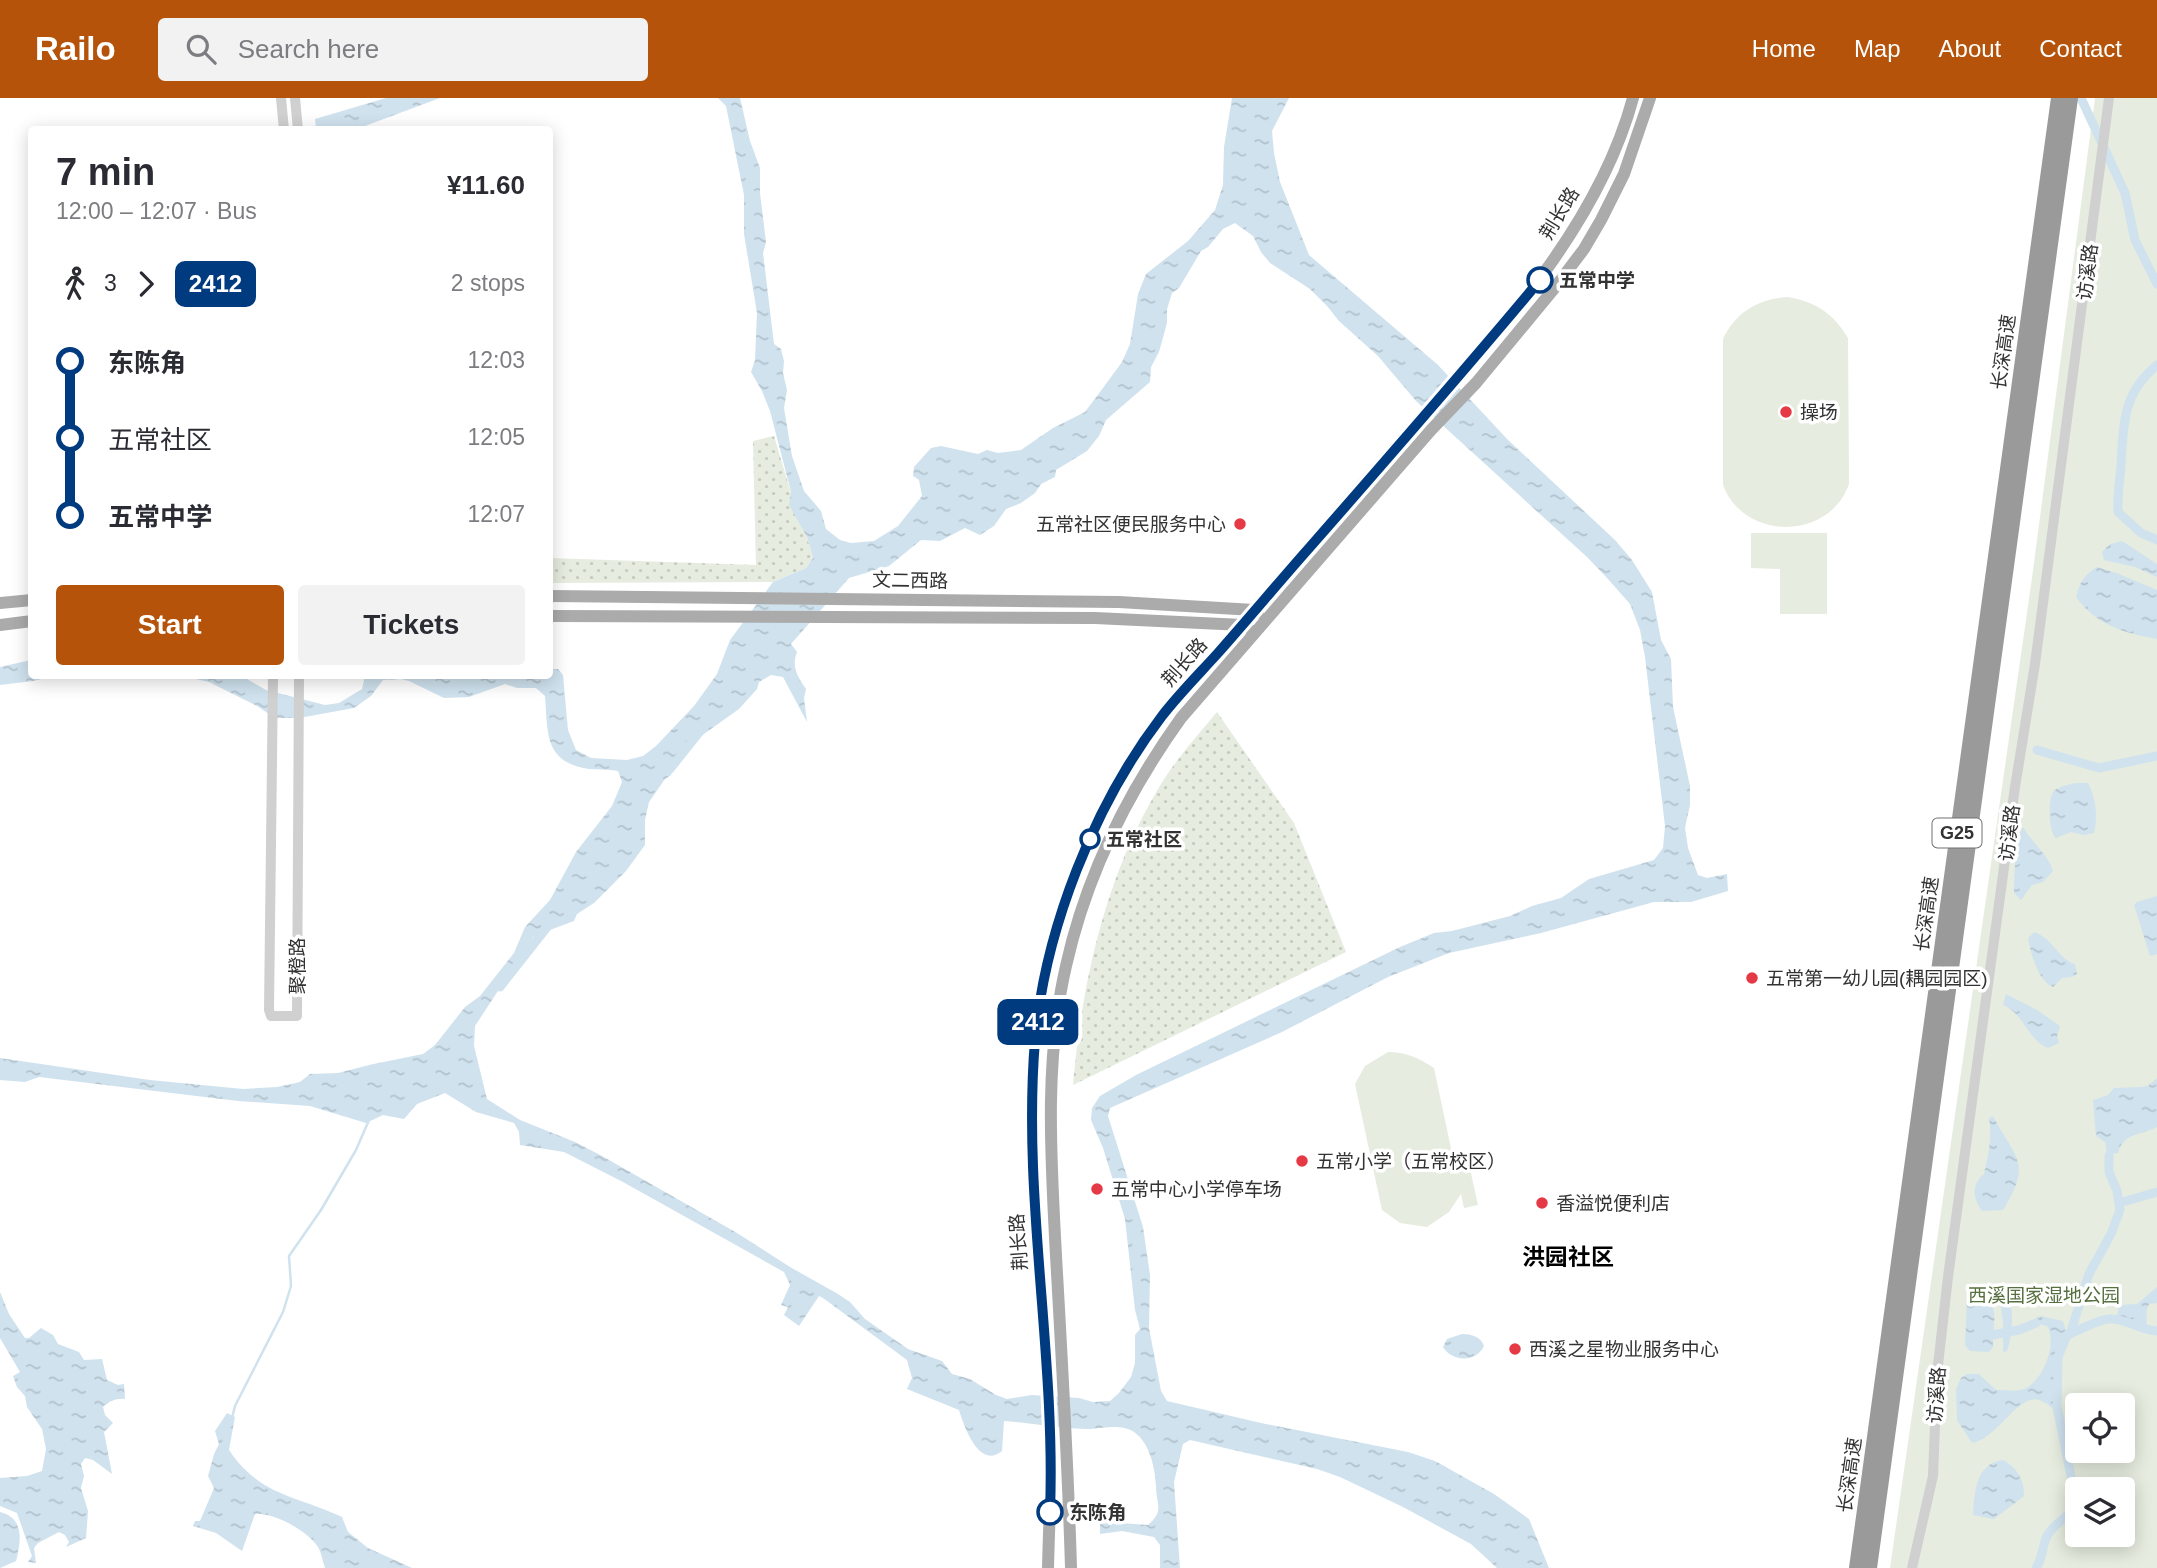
<!DOCTYPE html>
<html lang="en">
<head>
<meta charset="utf-8">
<style>
	body { margin:0; font-family:Helvetica,"Noto Sans SC",sans-serif; background:#f2f2f3; color:#2b2b33; height:100vh; display:flex; flex-direction:column; font-size:26px; white-space:nowrap }
	* { box-sizing:border-box; margin:0 }
	p { font-size:23px; color:#7c7c81 }
	.icon { flex:none; width:38px; height:38px; fill:none; stroke:currentColor; stroke-width:2; stroke-linecap:round; stroke-linejoin:round }
	.map { position:relative; flex:1; overflow:hidden }
	.drawer { position:absolute; left:28px; top:28px; width:525px; height:553px; display:flex; flex-direction:column; background:#fff; border-radius:7px; box-shadow:0 4px 18px #0003 }
	.drawer>* { flex:none }
	.badge { padding:0 14px; border-radius:10px; font-size:24px; line-height:46px }
	.fabs { position:absolute; left:2065px; top:1295px; display:grid; gap:14px }
	.fabs a { display:grid; place-items:center; width:70px; height:70px; border-radius:7px; background:#fff; box-shadow:0 4px 18px #0003; font-size:35px }
	.map>.badge { position:absolute; translate:-50% -50%; box-shadow:0 0 0 4px #fff }
	.legs { display:flex; align-items:center; gap:10px; height:77px; padding:0 28px; font-size:23px }
	.legs p { margin-inline-start:auto }
	.headline { display:flex; align-items:center; justify-content:space-between; height:119px; padding:0 28px }
	h1 { font-size:38px; font-weight:800; line-height:52px }
	.cta { display:flex; gap:14px; margin-top:auto; padding:14px 28px }
	.cta a { flex:1; height:80px; border-radius:7px; background:#b45309; color:#fff; font-size:28px; font-weight:800; line-height:80px; text-align:center }
	.cta a+a { background:#f2f2f3; color:#2b2b33 }
	ul { padding:0 28px; list-style:none }
	li { display:flex; align-items:center; gap:24px; height:77px; font-size:26px }
	li i { display:grid; place-items:center; width:10px; height:100%; margin:0 9px; background:currentColor }
	li i::after { content:''; width:18px; height:18px; margin:-9px; border:5px solid; border-radius:50%; background:#fff }
	li p { margin-inline-start:auto }
	li:first-child i { background:linear-gradient(#0000 50%,currentColor 0) }
	li:last-child i { background:linear-gradient(currentColor 50%,#0000 0) }
	header { display:flex; align-items:center; gap:42px; box-sizing:border-box; height:98px; padding:0 35px; background:#b45309; color:#fff }
	header strong { font-size:33px }
	nav { display:flex; gap:38px; margin-inline-start:auto; font-size:24px }
	.search { width:490px; height:63px; background:#f2f2f3; display:flex; align-items:center; gap:18px; box-sizing:border-box; padding:0 24px; border-radius:7px; color:#7c7c81; font-size:26px }
	.map>svg:first-child { display:block }
	.grass { fill:url(#grass-dots) }
	.park { fill:#e6ecdf; fill-rule:evenodd }
	.water { fill:url(#water-ripples); fill-rule:evenodd }
	.lines { fill:none; stroke-linecap:round; stroke-linejoin:round }
	.stream { stroke:#cfe2ee; stroke-width:2.5 }
	.canal { stroke:#cfe2ee; stroke-width:9 }
	.minor { stroke:#d0d0d0; stroke-width:10 }
	.major { stroke:#ababab; stroke-width:12 }
	.highway { stroke:#9a9a9a; stroke-width:14 }
	.line-1-casing { stroke:#fff; stroke-width:16 }
	.line-1 { stroke:#003b80; stroke-width:10 }
	.stop-1-dot { fill:#fff; stroke:#003b80; stroke-width:3.5 }
	.poi-dot { fill:#e63946; stroke:#fff; stroke-width:2.5 }
	.labels { text-anchor:middle; stroke-width:7; stroke-linejoin:round; paint-order:stroke }
	.shield { fill:#fff; stroke:#707070; stroke-width:2 }
	.shield-label { font-size:18px; font-weight:bold; fill:#333 }
	.street-label { font-size:19px; fill:#333; stroke:#fff }
	.stop-label { font-size:19px; font-weight:bold; fill:#333; stroke:#fff; text-anchor:start }
	.poi-label { font-size:19px; fill:#333; stroke:#fff; text-anchor:start }
	.park-label { font-size:19px; fill:#56703f; stroke:#fff }
	.quarter-label { font-size:23px; font-weight:bold; fill:#000; stroke:#fff }
</style>
</head>
<body>
<header>
<strong>Railo</strong>
<div class="search"><svg class="icon" aria-label="search" viewBox="0 0 24 24"><circle cx="10" cy="10" r="6"/><path d="M15 15l6 6"/></svg>Search here</div>
<nav><a>Home</a><a>Map</a><a>About</a><a>Contact</a></nav>
</header>
<div class="map">
<svg width="2157" height="1470" viewBox="0 0 2157 1470">
	<defs>
		<pattern id="grass-dots" width="8" height="8" patternUnits="userSpaceOnUse" patternTransform="scale(1.75)"><rect width="8" height="8" fill="#e6ecdf"/><path d="M2 2h.1M6 6h.1" fill="none" stroke="#c6cbc0" stroke-width="1.8" stroke-linecap="round"/></pattern>
		<pattern id="water-ripples" width="26" height="14" patternUnits="userSpaceOnUse" patternTransform="scale(1.75)"><rect width="26" height="14" fill="#cfe2ee"/><path d="M2 4q2-2 4 0t4 0M15 11q2-2 4 0t4 0" fill="none" stroke="#b2c2cd"/></pattern>
	</defs>
	<rect width="100%" height="100%" fill="#fff"/>
	<!-- grass -->
	<path class="grass" d="M774 338 791 395 790 407 807 439 813 460 806 470 773 484 550 485V460L756 467 753 343Z
		M1217 614 1294 725 1346 854 1073 987C1082 883 1106 776 1161 686 1177 660 1198 637 1217 614Z"/>
	<!-- park -->
	<path class="park" d="M2095 0H2157V1470H1890L2032 480ZM2077 1307H2123V1353H2077ZM2077 1391H2123V1437H2077Z
		M1787 199C1815 203 1834 216 1848 240L1849 386C1829 443 1744 443 1723 387V241C1736 214 1758 201 1787 199Z
		M1751 435H1827V516H1780V471L1751 470Z
		M1388 954C1406 954 1419 960 1434 970L1456 1074 1470 1071 1478 1107 1464 1110 1461 1096 1449 1114 1427 1129 1400 1125 1382 1112 1355 986 1365 968Z"/>
	<!-- water -->
	<path class="water" d="M386 0H440L357 31H316L315 21Z
		M718 0H740L750 43 760 70V95L766 144 763 155 774 246 781 251 784 263 783 275 787 292 784 310 792 358 804 393 821 413 826 431 840 442 851 445 874 443 898 428 922 398 919 382 913 378 914 369 931 350 941 348 978 356 987 352 998 355 1021 352 1053 330 1085 314 1100 294 1122 264 1130 246 1138 196 1146 176 1188 143 1215 112 1223 87 1224 49 1232 0H1289L1272 33 1274 55 1280 84 1309 157 1438 267 1508 342 1615 442 1632 462 1652 494 1661 542 1671 561 1673 609 1690 688V707L1685 730 1688 750 1698 777 1707 780 1727 776 1728 793 1691 804H1654L1541 835 1449 855 1388 879 1282 934 1110 1010 1108 1018 1143 1129 1150 1177 1149 1230 1161 1293 1167 1303 1261 1325 1408 1354 1435 1363 1494 1396 1529 1421 1549 1470H1497L1471 1446 1403 1409 1340 1379 1317 1371 1190 1342 1183 1346 1174 1384 1180 1470H1160V1447L1154 1439 1122 1433 1100 1436V1420L1106 1419 1121 1425 1148 1427C1165 1412 1156 1407 1156 1388 1155 1370 1150 1345 1134 1334 1121 1326 1105 1330 1091 1331 1062 1331 1032 1325 1004 1323L1002 1353C979 1372 964 1328 959 1312L907 1291 912 1280 907 1262 823 1200 819 1198 799 1228 784 1217 788 1209 781 1207 790 1187 784 1174 623 1084 564 1054 520 1047 519 1034 514 1025 476 1014 445 995 417 1006 404 1021 383 1017 366 1025 310 1008 238 1003 39 979 25 984 0 982V960L150 982 243 991 277 989 300 984 310 976 338 975 369 967 423 956 435 947 465 909 480 898 514 855 525 829 550 802 576 754 612 708 622 684 618 673C609 671 599 672 589 671 544 664 548 636 545 598L536 590H517L505 586 469 599 444 600 409 583 401 581 383 582 371 598 354 610 299 620H275L257 608 209 584 182 578H242L266 592 325 607 339 605 362 591 365 578H550V571H558L563 577 568 632 576 652 591 660 627 662 643 658 656 648 694 608 717 576 730 542 773 484 806 470 813 460 807 439 789 407 791 394 770 313 762 293 751 274 755 262 757 215 744 136V97L726 8ZM1235 125 1253 138 1261 154 1270 165 1310 191 1327 208 1339 223 1378 258 1416 303 1587 459 1608 481 1630 506 1640 532 1645 559 1665 728 1663 750 1654 762 1589 781 1561 800 1532 808 1510 818 1452 833 1434 835 1400 849 1136 977 1100 998 1092 1010 1091 1022 1103 1050 1125 1121 1135 1212 1140 1231 1135 1237V1265L1131 1279 1119 1295 1110 1303 1093 1304 1079 1300 1032 1297 1007 1301 996 1297 970 1281 952 1276 942 1263 908 1251 865 1221 850 1204 838 1196 790 1169 737 1135 602 1058 575 1044 520 1022 487 1001 474 948 475 928 534 838 574 823 577 816 594 805 626 773 645 747V722L649 704 665 681 671 677 679 655 688 643 701 638 739 611 757 591 759 584 771 577 783 579 807 624 804 600 806 591C798 579 791 569 797 554L791 546 849 480 889 468 921 442 940 443 965 430 980 437 994 428 1006 411 1021 405 1035 395 1041 386 1055 379 1056 372 1087 353 1099 338 1106 322 1150 284 1151 269 1159 254 1167 225V211L1172 195 1179 190 1201 153 1208 149 1223 131Z
		M2122 443 2157 466V479L2135 469 2104 462 2102 454 2110 446Z
		M2097 469 2119 476 2157 492V541C2124 535 2096 527 2076 499 2080 484 2084 477 2097 469Z
		M31 562 32 578H55L33 583 0 587V569Z
		M2075 685H2088C2096 700 2098 719 2094 735L2084 737 2071 734 2056 740C2048 734 2048 698 2054 693 2059 688 2068 687 2075 685Z
		M2023 729C2032 745 2048 756 2053 773L2043 784 2032 787 2021 802 2014 795C2014 779 2015 741 2023 729Z
		M2157 798V856L2150 858 2134 807 2137 804Z
		M2034 834C2053 840 2058 861 2075 866L2077 876 2072 879 2062 880 2053 889C2038 883 2031 856 2028 840Z
		M2006 896 2037 912 2060 928 2057 938 2059 945 2048 950C2027 942 2024 915 2003 907Z
		M2157 980V1029C2141 1037 2123 1035 2118 1055L2107 1057 2105 1044 2096 1038 2093 1002 2108 997 2114 990 2141 989 2148 988Z
		M1993 1018C2015 1060 2033 1064 2003 1112L1982 1113C1975 1103 1971 1092 1979 1081 1985 1073 1983 1081 1985 1071 1989 1054 1992 1038 1989 1020Z
		M2157 1189V1205L2149 1206C2144 1215 2149 1223 2145 1232L2127 1224 2111 1221 2117 1217 2120 1207 2137 1206Z
		M0 1194 9 1216 25 1240H29L41 1230 53 1237 58 1246 79 1254 84 1262 102 1261 107 1282 118 1287 124 1286 125 1301C117 1300 109 1303 103 1309L105 1317 113 1325 104 1334 112 1376 93 1362 85 1360 81 1366 84 1378 81 1390 88 1413 86 1440 66 1449 69 1444 65 1437 59 1434 38 1445 34 1450 36 1465 28 1464 32 1458 17 1415 0 1408V1380L27 1378 42 1373 46 1351 42 1331 27 1309 25 1298 17 1289 13 1278 20 1274 0 1240Z
		M1983 1196C2001 1208 1992 1230 1993 1249L1989 1254 1970 1253 1965 1247 1967 1202 1971 1198Z
		M1999 1196 2007 1197C2015 1209 2012 1240 2007 1253L2003 1254V1224Z
		M2041 1218 2063 1223 2067 1237 2058 1259V1313C2051 1310 2046 1304 2039 1302 2019 1295 1996 1342 1972 1345L1957 1322 1956 1291 1961 1280 1967 1276H1979L1996 1292C2005 1292 2017 1294 2024 1291 2043 1283 2058 1246 2047 1228L2036 1225 2037 1219Z
		M1462 1236C1472 1236 1481 1239 1484 1248 1476 1265 1452 1264 1443 1249L1447 1241Z
		M227 1315 235 1319 229 1352C260 1398 295 1397 342 1419L348 1434 368 1450 412 1470H325C323 1464 321 1454 318 1449 308 1433 273 1414 255 1416L242 1453 216 1435 193 1428 195 1423H200L214 1390 208 1378 214 1356 219 1346 215 1333Z
		M2003 1362C2018 1370 2024 1382 2024 1398L1994 1421 1973 1417C1975 1394 1975 1366 2003 1362Z
		M0 1414C25 1420 21 1444 16 1463L0 1470Z"/>
	<g class="lines">
		<!-- stream -->
		<path class="stream" d="M232 1320 235 1308 283 1214 291 1188 289 1158 321 1112 356 1052 369 1022"/>
		<!-- canal -->
		<path class="canal" d="M2081 0 2125 95 2135 142 2157 186
			M2157 267C2122 296 2124 325 2121 366 2120 384 2117 395 2118 414L2141 435 2157 442
			M2037 652 2099 670 2157 658
			M670 671 701 632
			M500 889 548 828
			M2119 1105 2157 1094
			M1990 1200H1999
			M2070 1236 2089 1176 2111 1136 2120 1112 2117 1093 2109 1074V1058
			M1992 1237 2019 1232 2036 1225
			M2036 1470C2043 1460 2042 1448 2047 1438 2056 1422 2069 1422 2076 1403L2057 1309 2058 1259 2067 1237C2078 1233 2099 1221 2109 1221 2126 1220 2140 1232 2157 1233"/>
		<!-- minor -->
		<path class="minor" d="M281 0 284 32
			M295 0 298 32
			M273 578 269 912 271 918H297L299 578
			M1912 1470 1933 1378 1937 1276 1948 1179 2015 689 2035 566 2109 0"/>
		<!-- major -->
		<path class="major" d="M550 498 1119 504 1254 512 1258 515
			M0 505 32 502
			M550 518 1095 520 1243 527 1248 530
			M0 527 32 523
			M1048 1470C1049 1424 1052 1378 1050 1332 1043 1178 1014 1019 1047 866 1053 840 1062 815 1071 790 1081 765 1089 740 1101 716 1118 681 1140 649 1163 617 1237 534 1308 448 1382 364 1477 258 1595 141 1633 0
			M1071 1470C1068 1366 1062 1262 1056 1158 1051 1061 1044 963 1066 868 1086 778 1128 694 1181 620L1431 332 1476 285 1553 192 1584 151 1601 122 1624 76 1650 0"/>
		<!-- highway -->
		<path class="highway" d="M1856 1470 2058 0
			M1870 1470 2071 0"/>
	</g>
	<g class="lines">
		<!-- line-1 casing -->
		<g class="line-1-casing">
			<path id="line-1" d="M1050 1414C1056 1256 1022 1100 1035 942 1045 831 1094 707 1162 618 1179 596 1199 576 1218 555 1249 520 1279 484 1310 449 1388 360 1465 272 1540 182"/>
		</g>
		<!-- line-1 -->
		<use href="#line-1" class="line-1"/>
	</g>
	<!-- markers -->
	<g class="stop-1-dot">
		<circle cx="1540" cy="182" r="12"/>
		<circle cx="1090" cy="741" r="9"/>
		<circle cx="1050" cy="1414" r="12"/>
	</g>
	<g class="poi-dot">
		<circle cx="1786" cy="314" r="7"/>
		<circle cx="1240" cy="426" r="7"/>
		<circle cx="1752" cy="880" r="7"/>
		<circle cx="1302" cy="1063" r="7"/>
		<circle cx="1097" cy="1091" r="7"/>
		<circle cx="1542" cy="1105" r="7"/>
		<circle cx="1515" cy="1251" r="7"/>
	</g>
	<g class="labels">
		<!-- shield labels -->
		<rect class="shield" x="1932.5" y="720.5" width="49" height="29" rx="5"/>
		<g class="shield-label">
			<text x="1957" y="741">G25</text>
		</g>
		<!-- street labels -->
		<g class="street-label">
			<text transform="translate(1559 115) rotate(-59)" y="7">荆长路</text>
			<text transform="translate(2087 174) rotate(-83)" y="7">访溪路</text>
			<text transform="translate(2003 254) rotate(-82)" y="7">长深高速</text>
			<text transform="translate(910 482) rotate(1)" y="7">文二西路</text>
			<text transform="translate(1184 564) rotate(-48)" y="7">荆长路</text>
			<text transform="translate(2009 735) rotate(-83)" y="7">访溪路</text>
			<text transform="translate(1926 816) rotate(-82)" y="7">长深高速</text>
			<text transform="translate(297 868) rotate(-90)" y="7">聚橙路</text>
			<text transform="translate(1018 1144) rotate(-94)" y="7">荆长路</text>
			<text transform="translate(1936 1297) rotate(-86)" y="7">访溪路</text>
			<text transform="translate(1849 1377) rotate(-82)" y="7">长深高速</text>
		</g>
		<!-- stop labels -->
		<g class="stop-label">
			<text x="1559" y="189">五常中学</text>
			<text x="1106" y="748">五常社区</text>
			<text x="1069" y="1421">东陈角</text>
		</g>
		<!-- poi labels -->
		<g class="poi-label">
			<text x="1800" y="321">操场</text>
			<text x="1226" y="433" text-anchor="end">五常社区便民服务中心</text>
			<text x="1766" y="887">五常第一幼儿园(耦园园区)</text>
			<text x="1316" y="1070">五常小学（五常校区）</text>
			<text x="1111" y="1098">五常中心小学停车场</text>
			<text x="1556" y="1112">香溢悦便利店</text>
			<text x="1529" y="1258">西溪之星物业服务中心</text>
		</g>
		<!-- park labels -->
		<g class="park-label">
			<text x="2044" y="1204">西溪国家湿地公园</text>
		</g>
		<!-- quarter labels -->
		<g class="quarter-label">
			<text x="1568" y="1167">洪园社区</text>
		</g>
	</g>
</svg>
<div class="fabs">
<a><svg class="icon" aria-label="locate" viewBox="0 0 24 24"><circle cx="12" cy="12" r="6"/><path d="M12 2v4M12 18v4M2 12h4M18 12h4"/></svg></a>
<a><svg class="icon" aria-label="layers" viewBox="0 0 24 24"><path d="M12 4l9 5-9 5-9-5zM3 14l9 5 9-5"/></svg></a>
</div>
<b class="badge" style="left:1038px;top:924px;background:#003b80;color:#fff">2412</b>
<section class="drawer">
<div class="headline"><div><h1>7 min</h1><p>12:00 – 12:07 · Bus</p></div><b>¥11.60</b></div>
<div class="legs"><svg class="icon" aria-label="walk" viewBox="0 0 24 24"><circle cx="13" cy="4" r="2"/><path d="M13 8l-2 6 4 7M11 14l-3 7M7 12l3-4h3l4 4"/></svg>3<svg class="icon" aria-label="forward" viewBox="0 0 24 24"><path d="M9 5l7 7-7 7"/></svg><b class="badge" style="background:#003b80;color:#fff">2412</b><p>2 stops</p></div>
<ul>
<li><i style="color:#003b80"></i><b>东陈角</b><p>12:03</p></li>
<li><i style="color:#003b80"></i><span>五常社区</span><p>12:05</p></li>
<li><i style="color:#003b80"></i><b>五常中学</b><p>12:07</p></li>
</ul>
<div class="cta"><a>Start</a><a>Tickets</a></div>
</section>
</div>
</body>
</html>
